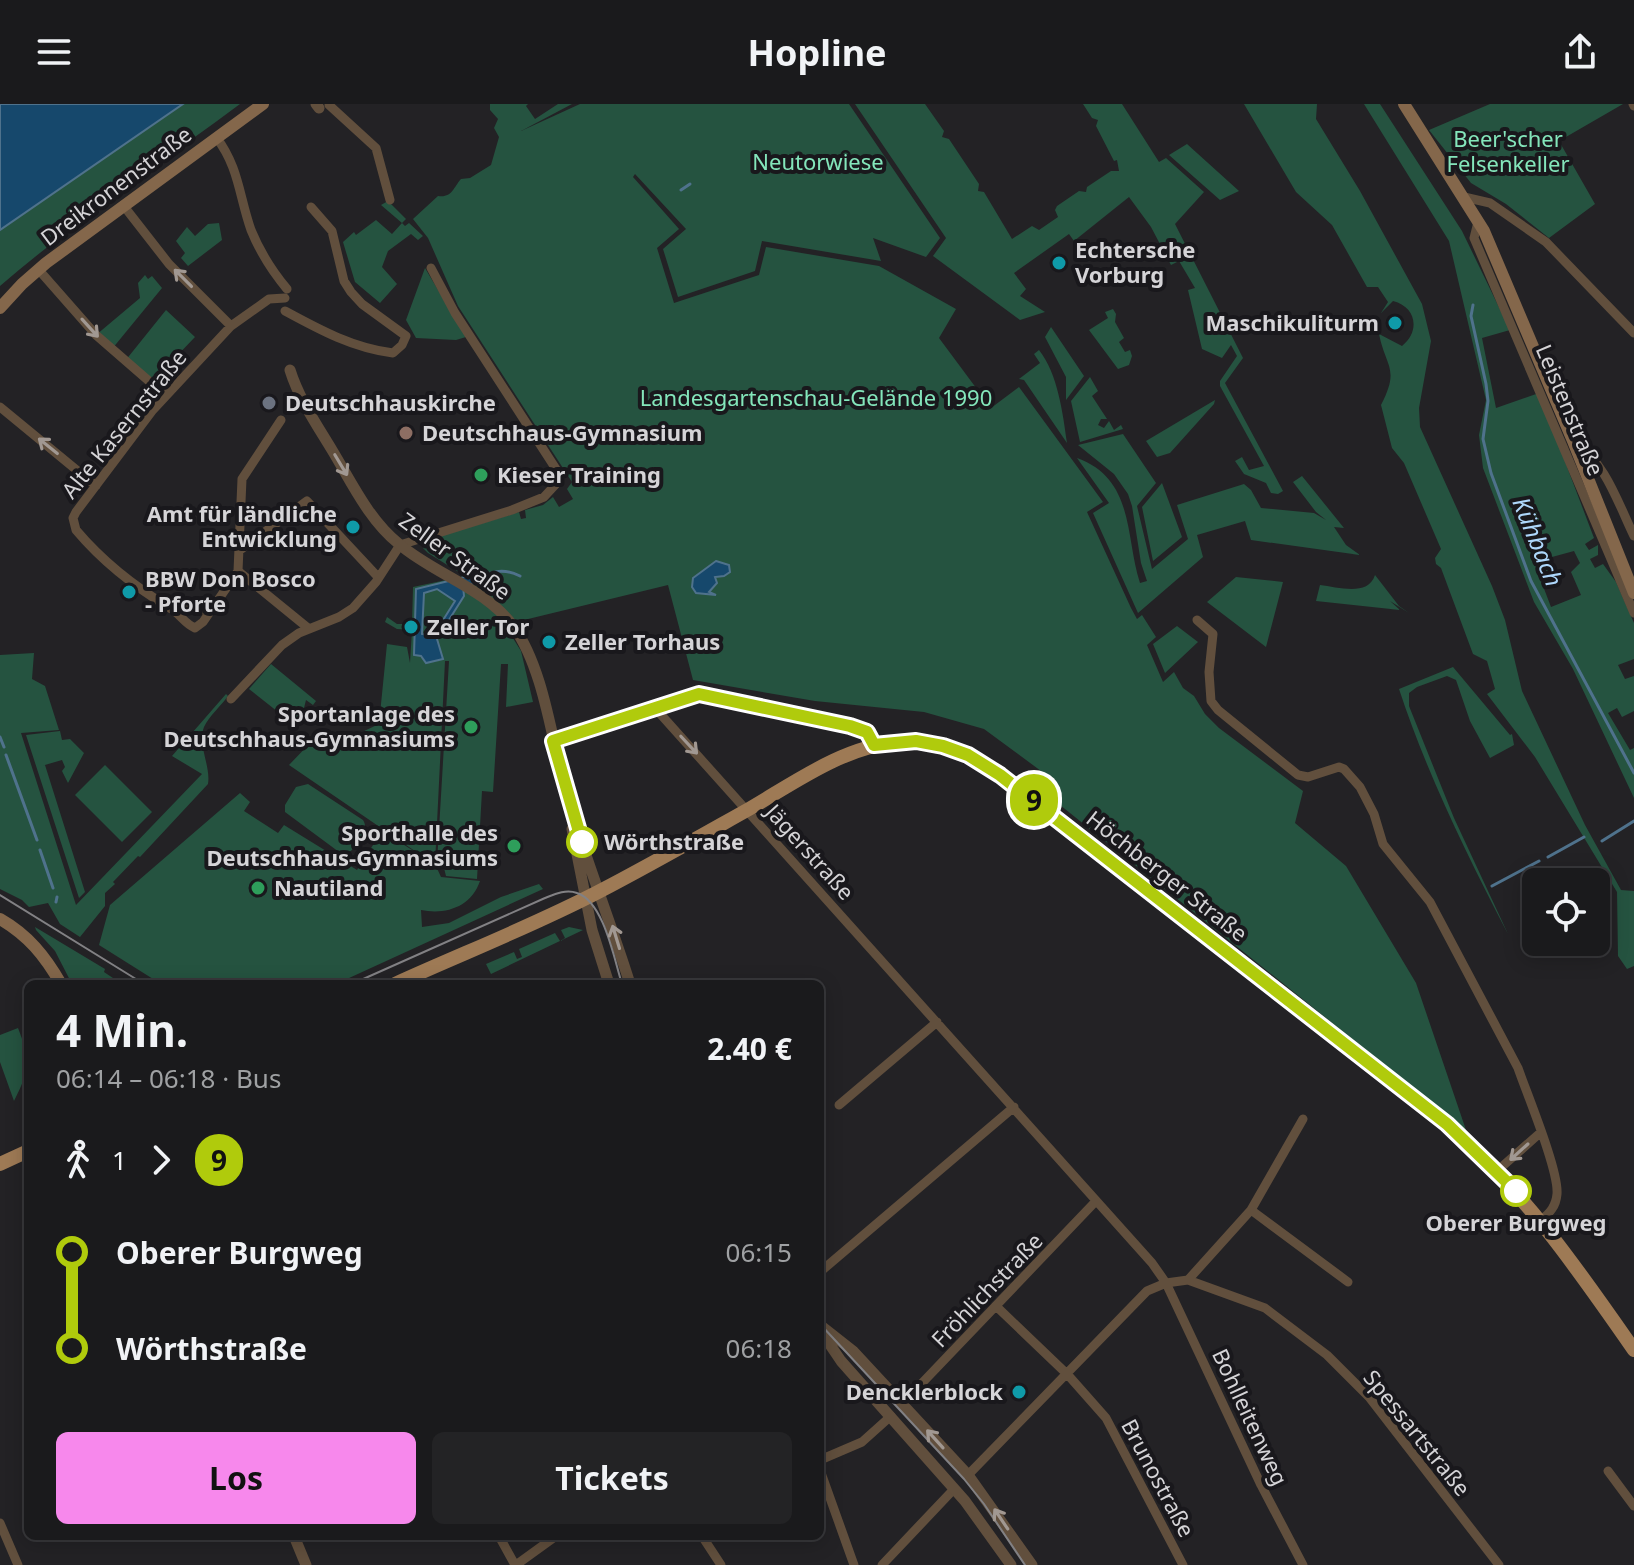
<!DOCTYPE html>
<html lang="de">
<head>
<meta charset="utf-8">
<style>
	body { margin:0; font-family:"Noto Sans",sans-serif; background:#232325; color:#f1f3f6; height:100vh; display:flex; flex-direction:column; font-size:30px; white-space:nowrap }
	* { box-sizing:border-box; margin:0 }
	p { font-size:26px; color:#9fa1a3 }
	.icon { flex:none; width:44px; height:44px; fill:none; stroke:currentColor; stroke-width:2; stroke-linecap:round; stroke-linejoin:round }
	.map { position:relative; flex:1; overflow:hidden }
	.side { position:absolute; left:24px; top:876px; width:800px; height:560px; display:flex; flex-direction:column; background:#1a1a1c; border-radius:12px; box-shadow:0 4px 20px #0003,0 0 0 2px #38383b }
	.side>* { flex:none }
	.badge { padding:0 16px; border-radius:26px; font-size:28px; line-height:52px }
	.buttons { position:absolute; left:1522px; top:764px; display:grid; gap:16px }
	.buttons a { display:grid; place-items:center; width:88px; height:88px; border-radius:12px; background:#1a1a1c; box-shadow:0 4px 20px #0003,0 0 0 2px #38383b; font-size:40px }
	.map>.badge { position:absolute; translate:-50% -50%; box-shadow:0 0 0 4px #fff }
	.legs { display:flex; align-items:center; gap:12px; height:88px; padding:0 32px; font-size:26px }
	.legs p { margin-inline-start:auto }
	.summary { display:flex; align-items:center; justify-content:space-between; height:136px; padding:0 32px }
	h1 { font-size:44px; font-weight:700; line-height:60px }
	.button { display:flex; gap:16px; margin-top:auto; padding:16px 32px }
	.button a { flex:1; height:92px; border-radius:12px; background:#f788ec; color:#111; font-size:32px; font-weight:700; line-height:92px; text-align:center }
	.button a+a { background:#232325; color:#f1f3f6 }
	ul { padding:0 32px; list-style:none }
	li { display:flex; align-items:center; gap:28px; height:96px; font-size:30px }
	li i { display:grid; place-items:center; width:12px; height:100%; margin:0 10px; background:currentColor }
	li i::after { content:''; width:20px; height:20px; margin:-10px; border:6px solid; border-radius:50%; background:#1a1a1c }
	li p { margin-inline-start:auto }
	li:first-child i { background:linear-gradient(#0000 50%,currentColor 0) }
	li:last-child i { background:linear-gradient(currentColor 50%,#0000 0) }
	header { display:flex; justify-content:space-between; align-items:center; height:104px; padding:0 32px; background:#1a1a1c; font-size:36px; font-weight:700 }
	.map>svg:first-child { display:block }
	.green { fill:#255340; fill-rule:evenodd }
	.water { fill:#16486c; stroke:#4f728c; stroke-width:2; fill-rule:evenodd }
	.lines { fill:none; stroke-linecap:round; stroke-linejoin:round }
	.stream { stroke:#4f728c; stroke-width:3 }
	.minor { stroke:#614f3d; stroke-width:9 }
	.tertiary { stroke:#614f3d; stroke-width:11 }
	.secondary { stroke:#84674b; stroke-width:12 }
	.primary { stroke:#9e7a55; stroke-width:14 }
	.tram { stroke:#828184; stroke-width:2 }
	.oneway { stroke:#a19892 }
	.line-1-casing { stroke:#fff; stroke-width:18 }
	.line-1 { stroke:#b0cb0c; stroke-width:12 }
	.culture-dot { fill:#0f9aa8; stroke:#19181c; stroke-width:3 }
	.worship-dot { fill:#6b7280; stroke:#19181c; stroke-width:3 }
	.education-dot { fill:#8d6e63; stroke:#19181c; stroke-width:3 }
	.leisure-dot { fill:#2e9e5b; stroke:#19181c; stroke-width:3 }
	.stop-1-dot { fill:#fff; stroke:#b0cb0c; stroke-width:4 }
	.labels { text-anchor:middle; stroke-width:8; stroke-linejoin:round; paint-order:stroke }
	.park-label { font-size:22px; fill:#84e6bb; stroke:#19181c }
	.street-label { font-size:22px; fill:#d5d4d7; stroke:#19181c }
	.poi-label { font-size:22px; font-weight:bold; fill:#d5d4d7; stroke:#19181c; text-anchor:start }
	.stop-label { font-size:22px; font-weight:bold; fill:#d5d4d7; stroke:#19181c; text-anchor:start }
	.water-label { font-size:24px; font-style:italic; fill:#aed7fb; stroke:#19181c }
</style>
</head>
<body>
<header><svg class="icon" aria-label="menu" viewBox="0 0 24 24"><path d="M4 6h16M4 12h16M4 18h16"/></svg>Hopline<svg class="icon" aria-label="share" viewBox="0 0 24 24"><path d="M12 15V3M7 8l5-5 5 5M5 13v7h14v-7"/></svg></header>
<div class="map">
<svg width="1634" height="1461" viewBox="0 0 1634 1461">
	<rect width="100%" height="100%" fill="#232225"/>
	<!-- green -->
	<path class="green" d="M183 0H240C159 60 77 116 0 182V126Z
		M490 0H528L526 2 535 15 558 0H572L521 27 580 0H849L940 134 926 153 873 134 881 157 762 137 755 167 678 193 663 145 686 125 635 70 633 73 679 125 657 144 674 199 759 171 766 143 879 162 956 205 939 234 991 304 1019 283 1103 398 1087 408 1131 504 1137 515 1142 511 1156 533 1147 541 1163 578 1174 568 1183 584 1194 592 1205 610 1219 624 1303 687 1295 719 1346 762 1416 879 1466 1026 1040 685 1041 667 984 625 924 608 815 597 693 576 668 481 524 516 514 515 506 523 521 547 533 598 506 603 508 560H501L493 688 482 687 477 775 446 772 443 760 437 759 449 557H445L435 760 441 773 480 777C471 803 446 811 421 806L422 823 449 819 501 793 539 780 543 785 336 880H161L99 841 110 801 240 689 250 698 244 707 278 729 284 721 357 766 382 727 428 756 289 661 313 636 343 637 379 620 387 540 407 543 410 559 412 526 397 525 385 518 387 513 397 520H412L413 483 465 472 428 449 423 444 425 440 434 434 519 408 521 415 526 414 525 406 543 401 553 393 559 403 573 395 567 385 572 378 458 202 428 134 413 115 438 92C452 94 453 84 461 75L470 74 491 61 499 33 494 24 498 15 490 6Z
		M855 0H925L944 27 942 33 949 35 979 80 978 87 984 88 1012 135 1032 122 1039 126 1058 113 1055 106 1057 102 1079 87 1086 88 1087 83 1111 67H1119L1117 56 1114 57 1096 22 1098 16 1092 14 1083 0H1122L1159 58 1166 54 1204 88 1175 120 1243 254 1225 279 1283 387 1278 390 1271 389 1266 379 1244 370 1235 357 1242 353 1249 366 1264 362 1220 282V277L1237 252 1231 241 1222 254 1202 245 1188 186 1195 184 1179 157 1171 161 1151 123 1129 93 1074 137 1069 130 1014 169 1026 185 1020 192 1045 208 1020 216 933 152 946 134Z
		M1244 0H1317L1316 15 1360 87 1422 200 1431 237 1419 304 1420 323 1492 482 1505 516 1522 587 1585 721 1621 786 1634 787V862L1627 865 1618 852 1617 788 1535 653 1487 590 1495 585 1487 557 1473 550 1441 464 1436 460 1435 454 1441 445 1404 359 1392 344 1381 301C1400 264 1386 264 1379 230L1402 242C1420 228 1417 203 1393 197L1381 209 1388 198 1378 183H1367L1332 121 1296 88Z
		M1364 0H1380L1462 127 1510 226 1482 234 1496 304 1539 289 1594 434 1585 440 1589 446 1598 441V451L1590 455 1595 464 1603 460 1616 478 1634 519V555L1618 561 1625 575 1634 572V607L1622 613 1617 604 1608 609 1630 646 1634 644V694L1573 565 1534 498 1483 364 1479 331 1486 296 1449 137ZM1574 447 1580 459 1571 468 1581 491 1551 503 1543 482 1552 453Z
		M1490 0H1623L1559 37 1595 100 1549 134 1506 100 1471 79 1429 26Z
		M1187 40 1239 87 1220 96 1169 51Z
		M388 97 406 115 402 119 405 122 409 119 423 132 418 136 411 130 388 147 382 163 397 180 380 199 355 178 343 138 354 128 356 131 376 116 392 130 402 119 381 101Z
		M219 119 222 136 188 162 181 154 185 149 176 137 187 123 195 132 208 120Z
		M425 164 466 233 456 236 416 234 406 216Z
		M145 171 148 175 152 172 162 184 112 245 96 231 140 194 138 179Z
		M1113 205 1116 210 1115 218 1124 234 1119 238 1125 248 1130 246 1132 252 1129 261 1118 265 1089 226 1108 214 1105 208Z
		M166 206 195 233 151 279 125 257Z
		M1051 223 1084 272 1066 296V273L1045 233Z
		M1039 246C1058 270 1063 310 1067 339L1024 276 1019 275 1040 259 1034 250Z
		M1090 273 1098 287 1092 292 1107 315H1101L1098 321 1104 324 1109 317 1114 326 1121 321 1123 325 1080 338 1071 297Z
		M1215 296 1214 300 1170 349 1157 353 1146 337Z
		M1123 330 1156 379 1137 402 1152 465 1188 435 1177 401 1244 380 1251 386 1261 404 1314 409 1326 416 1316 408 1293 378 1302 372 1344 424 1334 423 1346 441 1360 451 1251 436 1245 417 1197 431 1203 453 1138 509 1093 409 1109 399 1077 354C1135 375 1125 433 1140 479L1147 477 1141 459 1132 402 1128 390 1114 370 1078 341Z
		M1162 379 1182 433 1153 457 1142 403Z
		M1375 471 1399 502 1409 509 1390 497 1400 506 1316 497 1320 481C1338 483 1368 493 1375 471Z
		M1236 473 1283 478 1266 543 1207 498Z
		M1177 522 1198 538 1165 569 1153 540Z
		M34 549 32 575 45 582 59 626 21 629 76 801 202 670 172 652 226 590 228 592C221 602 209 612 204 623 197 640 211 662 208 680L140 753 138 752 113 778 115 780 105 789V802L80 833 60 820 48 799 29 803 22 796 0 785V551Z
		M271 560 316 597 313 601 306 596 304 604 292 619 249 585Z
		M1453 563 1510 631 1512 630 1514 641 1490 654 1470 617 1456 576 1447 572 1417 583 1409 589V602L1454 714 1508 830C1467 751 1427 670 1399 585Z
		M60 627 62 636 70 635 84 649 68 679 62 667 65 663 62 656 38 663 45 661 85 788 79 794 26 631Z
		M105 661 152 708 122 738 75 691Z
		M308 680 363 716C370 727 358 738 351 747L339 748 285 708V701L296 683Z
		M35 823 105 865 104 868 122 880H72L55 847 36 826Z
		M569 823 583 826 491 870 486 860 514 848 517 855 522 853 519 845 555 829 560 837 565 834 561 826Z
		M18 924C31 957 30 965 14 997L0 958V931Z"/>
	<!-- water -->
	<path class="water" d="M0 0H183L0 126Z
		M716 457 729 461 730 468 724 472 715 473 717 479 709 488 716 491 696 489 692 483 693 474Z
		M477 470 479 478 463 482 464 492 437 535 443 555 426 559 421 552 414 551 416 485ZM437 485 455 497 433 532 422 530 424 489Z"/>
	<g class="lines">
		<!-- stream -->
		<path class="stream" d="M681 86 690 80
			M1473 201 1471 212 1486 280 1488 297 1483 335 1491 369 1531 477 1634 669
			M478 474C493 467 504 464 520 472
			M0 633 4 643
			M6 651 37 736
			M1602 737 1634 717
			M40 746 53 784
			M1548 753 1584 733
			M1492 782 1539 757
			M56 798 57 793"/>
		<!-- minor -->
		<path class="minor" d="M1633 0 1634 2
			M329 1 376 44 390 96
			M216 33C239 63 239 92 251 126 260 148 272 167 287 185
			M1464 93 1490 99 1546 138 1634 229
			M123 101 169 160 231 222
			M1478 118 1474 134 1634 509
			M38 165 96 231 165 291
			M285 207C320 226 353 244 393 249L402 241 406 232 362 200 351 188 344 177 332 127 311 103
			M0 303 96 382
			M288 305 299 290
			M281 316 242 375 238 467 203 518 195 524C185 520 180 510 170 504 135 483 103 458 76 426L73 414 76 408 152 307 231 222 269 195 285 194
			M1573 337C1605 357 1618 399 1634 432
			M240 446 307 397 378 473
			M238 467 308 524
			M171 505 210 506
			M1197 516 1213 530 1209 568 1211 597 1218 606 1298 671 1308 673 1339 663 1344 665 1360 683 1374 710 1383 740 1430 798 1518 964C1527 990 1559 1067 1557 1090 1556 1102 1550 1109 1541 1116
			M231 595 282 541 299 529 339 513 353 504 376 478 400 441 512 406 544 393 556 380V365L455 209 431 164
			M655 604 1152 1159 1166 1179 1261 1381 1303 1461
			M553 637 699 590 850 622 867 628 874 641
			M839 1001 937 918
			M1497 1067 1540 1029
			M1251 1106 1348 1178
			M820 1168 1014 1003
			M1188 1176 1251 1106 1303 1015
			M997 1203 1068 1271 1106 1314 1183 1461
			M902 1300 1096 1097
			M820 1356 862 1338 891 1312
			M820 1366 854 1461
			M1608 1367 1634 1402
			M968 1371 1147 1187 1166 1179 1188 1176 1265 1204 1327 1251 1369 1293 1499 1461
			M0 1419 18 1461
			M499 1432 515 1461
			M702 1432 721 1461
			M516 1461 556 1432
			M882 1461 954 1385"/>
		<!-- tertiary -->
		<path class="tertiary" d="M316 0 319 4
			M290 266C299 295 317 321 332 346 352 379 369 416 399 440 434 470 485 484 513 522 544 564 552 638 566 689 585 754 610 816 630 880
			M572 725 592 826 609 880
			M820 1221 853 1247 968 1371 1032 1461
			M820 1226 841 1257 965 1397 1011 1461
			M294 1432 306 1461"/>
		<!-- secondary -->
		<path class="secondary" d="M1404 0 1484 127 1573 337 1634 489
			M0 204 22 180 46 159 263 0
			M0 815C28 831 45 852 61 880"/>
		<!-- primary -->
		<path class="primary" d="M395 880C463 849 533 822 600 787 650 761 699 733 749 705 794 679 843 643 897 638 951 633 992 665 1033 695L1447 1020C1525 1089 1575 1161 1634 1246
			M0 1060 28 1047"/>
		<!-- tram -->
		<path class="tram" d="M0 791 144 880
			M352 880 545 794C555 790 566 785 577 789 604 798 614 855 622 880
			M820 1220 964 1375 984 1400 1025 1461"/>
	</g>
	<!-- one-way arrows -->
	<defs><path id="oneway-shaft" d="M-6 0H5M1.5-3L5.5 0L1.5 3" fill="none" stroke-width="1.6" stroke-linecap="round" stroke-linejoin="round" transform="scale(2)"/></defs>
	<g class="oneway">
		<use href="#oneway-shaft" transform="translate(183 174) rotate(-135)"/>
		<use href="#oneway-shaft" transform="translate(90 224) rotate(48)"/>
		<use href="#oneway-shaft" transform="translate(48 342) rotate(-141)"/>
		<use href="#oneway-shaft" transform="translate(341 361) rotate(59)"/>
		<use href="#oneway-shaft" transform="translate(689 641) rotate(47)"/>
		<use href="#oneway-shaft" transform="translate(616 833) rotate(-107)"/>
		<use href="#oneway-shaft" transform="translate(1519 1048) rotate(138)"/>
		<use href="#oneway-shaft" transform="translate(935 1335) rotate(-132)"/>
		<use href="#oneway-shaft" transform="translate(1001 1415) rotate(-124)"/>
	</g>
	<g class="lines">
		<!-- line-1 casing -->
		<g class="line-1-casing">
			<path id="line-1" d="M582 738 553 637 699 590 850 622 867 628 874 641 916 637 943 642 968 651 1000 671 1447 1020 1516 1087"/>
		</g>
		<!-- line-1 -->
		<use href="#line-1" class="line-1"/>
	</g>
	<!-- markers -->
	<g class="culture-dot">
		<circle cx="1059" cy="159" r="8"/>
		<circle cx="1395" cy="219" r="8"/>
		<circle cx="353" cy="423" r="8"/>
		<circle cx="129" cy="488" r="8"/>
		<circle cx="411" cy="523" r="8"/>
		<circle cx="549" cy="538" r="8"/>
		<circle cx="1019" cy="1288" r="8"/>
	</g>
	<circle class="worship-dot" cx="269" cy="299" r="8"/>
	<circle class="education-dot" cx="406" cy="329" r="8"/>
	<g class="leisure-dot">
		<circle cx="481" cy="371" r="8"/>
		<circle cx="471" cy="623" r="8"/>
		<circle cx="514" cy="742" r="8"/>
		<circle cx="258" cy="784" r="8"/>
	</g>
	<g class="stop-1-dot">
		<circle cx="582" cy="738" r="14"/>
		<circle cx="1516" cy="1087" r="14"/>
	</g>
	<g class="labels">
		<!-- park labels -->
		<g class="park-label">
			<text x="1508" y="43">Beer'scher<tspan x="1508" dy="25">Felsenkeller</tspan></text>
			<text x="818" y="66">Neutorwiese</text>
			<text x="816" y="302">Landesgartenschau-Gelände 1990</text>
		</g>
		<!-- street labels -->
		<g class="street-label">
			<text transform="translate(116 82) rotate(-37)" y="8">Dreikronenstraße</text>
			<text transform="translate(1570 306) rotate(67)" y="8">Leistenstraße</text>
			<text transform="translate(124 320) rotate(-51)" y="8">Alte Kasernstraße</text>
			<text transform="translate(455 452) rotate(36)" y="8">Zeller Straße</text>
			<text transform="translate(810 748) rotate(48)" y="8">Jägerstraße</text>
			<text transform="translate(1167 772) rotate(38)" y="8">Höchberger Straße</text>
			<text transform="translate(987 1186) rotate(-46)" y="8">Fröhlichstraße</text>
			<text transform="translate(1250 1313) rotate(65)" y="8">Bohlleitenweg</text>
			<text transform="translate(1417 1329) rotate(51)" y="8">Spessartstraße</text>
			<text transform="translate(1158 1374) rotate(62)" y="8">Brunostraße</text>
		</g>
		<!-- poi labels -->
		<g class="poi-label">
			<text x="1075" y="154">Echtersche<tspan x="1075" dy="25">Vorburg</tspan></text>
			<text x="1379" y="227" text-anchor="end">Maschikuliturm</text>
			<text x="285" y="307">Deutschhauskirche</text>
			<text x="422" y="337">Deutschhaus-Gymnasium</text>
			<text x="497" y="379">Kieser Training</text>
			<text x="337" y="418" text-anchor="end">Amt für ländliche<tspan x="337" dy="25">Entwicklung</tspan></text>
			<text x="145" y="483">BBW Don Bosco<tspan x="145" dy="25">- Pforte</tspan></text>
			<text x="427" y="531">Zeller Tor</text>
			<text x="565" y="546">Zeller Torhaus</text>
			<text x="455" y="618" text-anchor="end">Sportanlage des<tspan x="455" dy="25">Deutschhaus-Gymnasiums</tspan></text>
			<text x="498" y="737" text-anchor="end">Sporthalle des<tspan x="498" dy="25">Deutschhaus-Gymnasiums</tspan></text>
			<text x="274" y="792">Nautiland</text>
			<text x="1003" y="1296" text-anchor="end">Dencklerblock</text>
		</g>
		<!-- stop labels -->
		<g class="stop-label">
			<text x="604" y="746">Wörthstraße</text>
			<text x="1516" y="1127" text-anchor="middle">Oberer Burgweg</text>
		</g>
		<!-- water labels -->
		<g class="water-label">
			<text transform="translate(1537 438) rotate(68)" y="8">Kühbach</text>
		</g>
	</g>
</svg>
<div class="buttons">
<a><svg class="icon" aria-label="locate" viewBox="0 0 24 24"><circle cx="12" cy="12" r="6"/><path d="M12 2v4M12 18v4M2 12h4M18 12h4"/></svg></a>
</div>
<b class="badge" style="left:1034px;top:696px;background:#b0cb0c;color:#111">9</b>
<section class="side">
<div class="summary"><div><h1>4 Min.</h1><p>06:14 – 06:18 · Bus</p></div><b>2.40 €</b></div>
<div class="legs"><svg class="icon" aria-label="walk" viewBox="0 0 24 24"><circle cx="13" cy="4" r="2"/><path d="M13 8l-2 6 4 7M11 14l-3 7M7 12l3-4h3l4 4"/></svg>1<svg class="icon" aria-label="forward" viewBox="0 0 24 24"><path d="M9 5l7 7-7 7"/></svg><b class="badge" style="background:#b0cb0c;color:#111">9</b></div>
<ul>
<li><i style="color:#b0cb0c"></i><b>Oberer Burgweg</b><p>06:15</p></li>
<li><i style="color:#b0cb0c"></i><b>Wörthstraße</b><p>06:18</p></li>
</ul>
<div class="button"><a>Los</a><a>Tickets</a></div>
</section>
</div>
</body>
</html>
